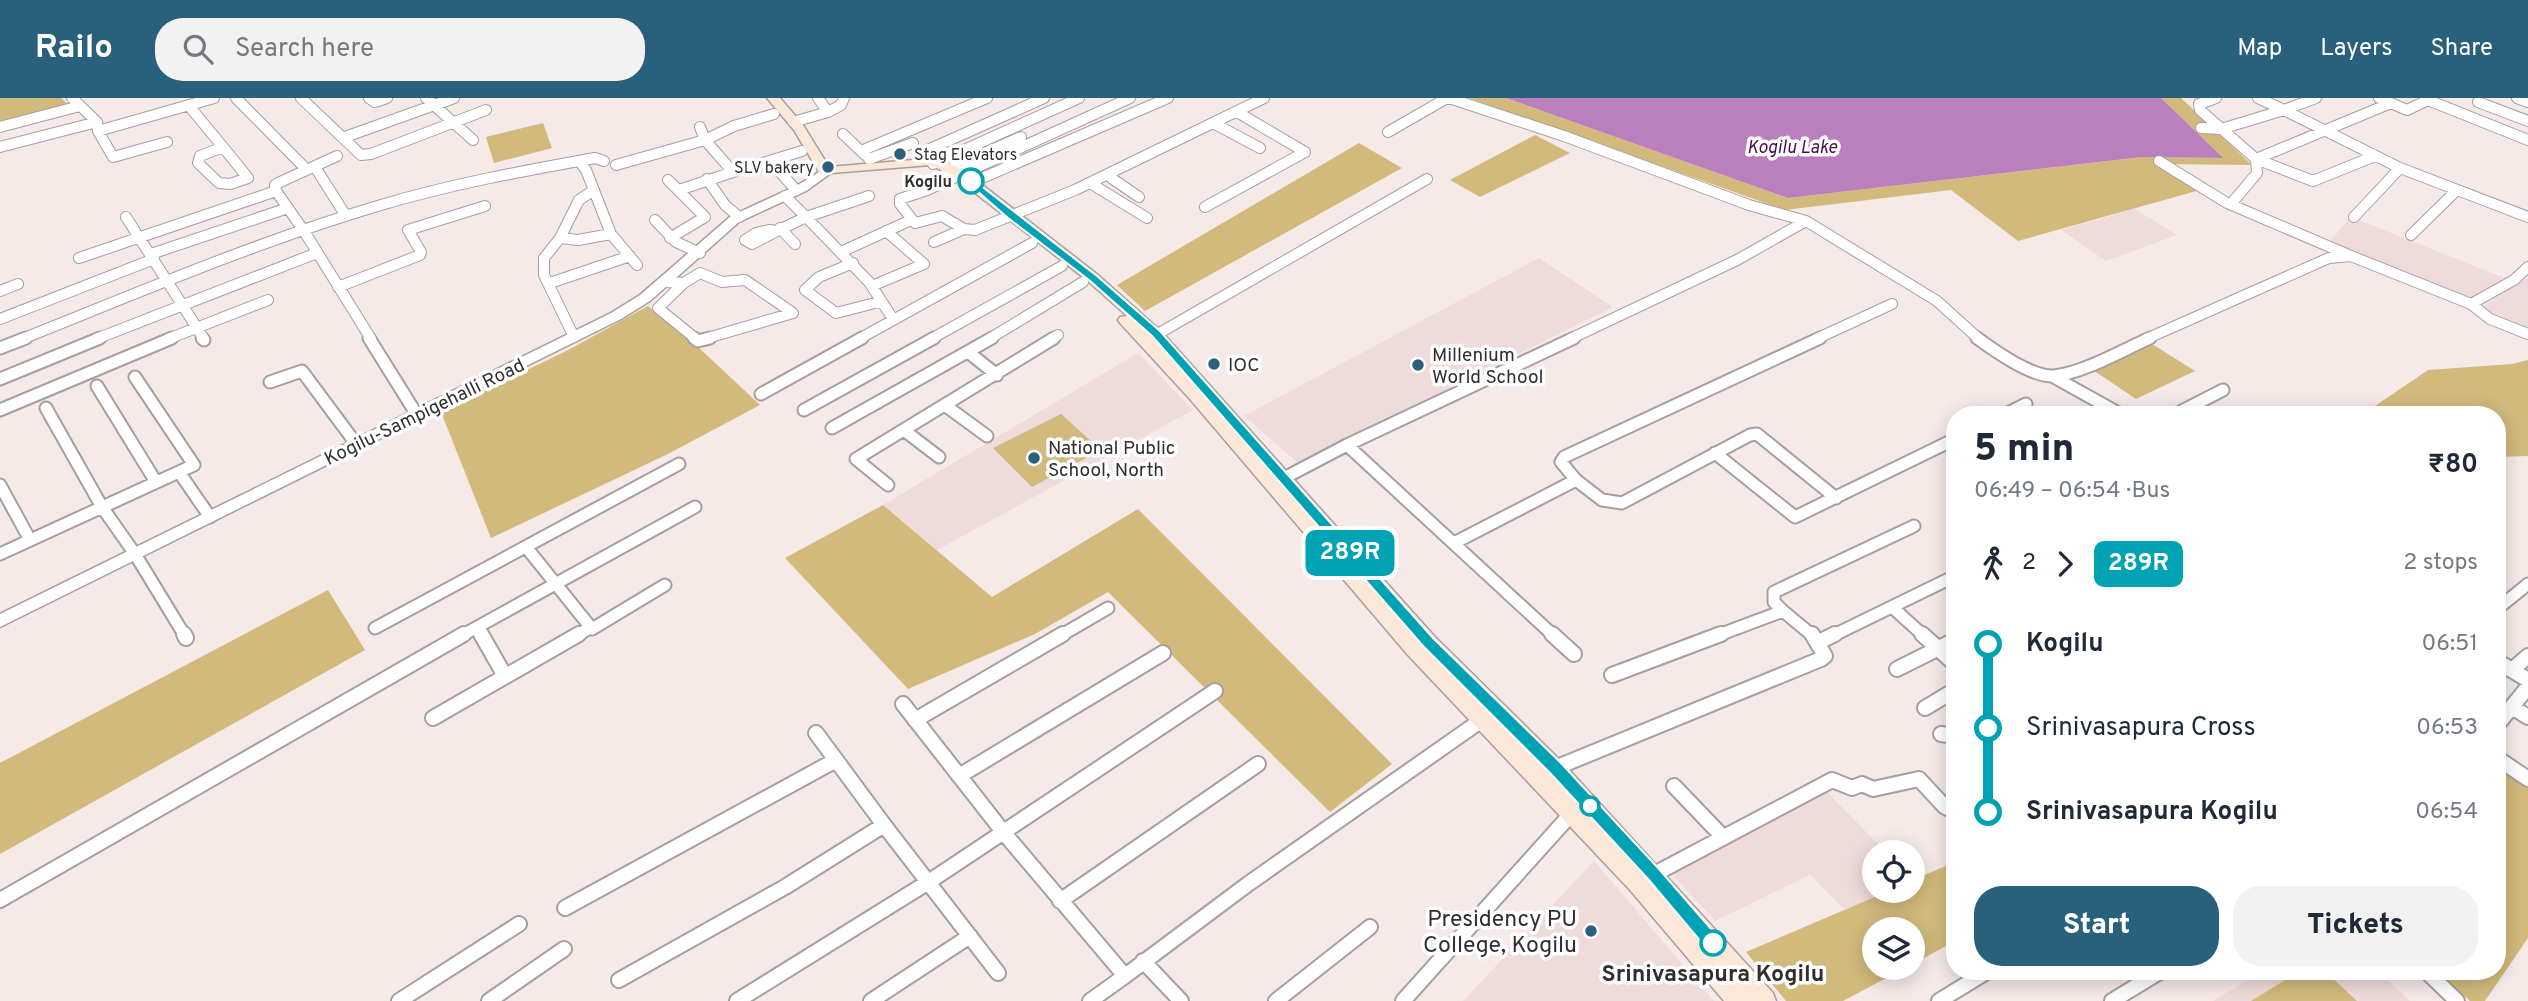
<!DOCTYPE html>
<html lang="en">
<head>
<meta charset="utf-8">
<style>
	body { margin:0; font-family:Overpass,sans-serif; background:#f2f2f3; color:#1f2937; height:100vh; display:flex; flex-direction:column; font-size:26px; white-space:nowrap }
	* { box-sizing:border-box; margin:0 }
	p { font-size:23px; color:#747a83 }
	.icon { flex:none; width:38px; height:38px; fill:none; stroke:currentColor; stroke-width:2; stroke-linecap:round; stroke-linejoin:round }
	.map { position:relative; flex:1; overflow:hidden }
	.panel { position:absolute; left:1946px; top:308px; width:560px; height:574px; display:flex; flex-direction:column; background:#fff; border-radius:28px; box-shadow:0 4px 18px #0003 }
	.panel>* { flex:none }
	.badge { padding:0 14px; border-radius:10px; font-size:24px; line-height:46px }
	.controls { position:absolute; left:1862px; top:742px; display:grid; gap:14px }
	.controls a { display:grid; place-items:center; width:63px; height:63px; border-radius:50%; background:#fff; box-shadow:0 4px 18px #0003; font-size:35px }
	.map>.badge { position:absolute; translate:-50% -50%; box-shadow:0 0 0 4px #fff }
	.legs { display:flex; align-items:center; gap:10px; height:77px; padding:0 28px; font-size:23px }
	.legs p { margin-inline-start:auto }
	.headline { display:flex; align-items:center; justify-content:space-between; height:119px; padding:0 28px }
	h1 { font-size:38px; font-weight:800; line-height:52px }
	.button { display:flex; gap:14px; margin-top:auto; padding:14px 28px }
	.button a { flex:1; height:80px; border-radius:28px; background:#29607b; color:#fff; font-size:28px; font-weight:800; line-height:80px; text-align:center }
	.button a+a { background:#f2f2f3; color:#1f2937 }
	ul { padding:0 28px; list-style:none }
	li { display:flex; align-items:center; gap:24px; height:84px; font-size:26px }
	li i { display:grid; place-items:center; width:10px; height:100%; margin:0 9px; background:currentColor }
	li i::after { content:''; width:18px; height:18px; margin:-9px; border:5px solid; border-radius:50%; background:#fff }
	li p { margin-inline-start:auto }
	li:first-child i { background:linear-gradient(#0000 50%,currentColor 0) }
	li:last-child i { background:linear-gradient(currentColor 50%,#0000 0) }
	header { display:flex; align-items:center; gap:42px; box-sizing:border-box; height:98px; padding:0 35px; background:#29607b; color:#fff }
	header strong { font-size:33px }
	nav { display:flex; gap:38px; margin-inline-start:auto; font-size:24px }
	.search { width:490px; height:63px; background:#f2f2f3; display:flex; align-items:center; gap:18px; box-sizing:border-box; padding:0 24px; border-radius:28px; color:#747a83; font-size:26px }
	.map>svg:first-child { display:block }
	.built { fill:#efdbda }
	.green { fill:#d2ba7d }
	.water { fill:#bb7fbe }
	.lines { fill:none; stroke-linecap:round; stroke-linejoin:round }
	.minor-far2-casing { stroke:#a89e9d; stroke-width:12 }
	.minor-far1-casing { stroke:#a89e9d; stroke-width:15 }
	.minor-casing { stroke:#a89e9d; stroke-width:18 }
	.tertiary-casing { stroke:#a89e9d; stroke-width:3 }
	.secondary-casing { stroke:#a89e9d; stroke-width:3 }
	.minor-far2 { stroke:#fff; stroke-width:10 }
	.minor-far1 { stroke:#fff; stroke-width:11 }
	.minor { stroke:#fff; stroke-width:14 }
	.tertiary { fill:#fff; fill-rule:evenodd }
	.secondary { fill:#fce8d9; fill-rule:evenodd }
	.line-1 { fill:#00a3b4; stroke:#fff; stroke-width:2 }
	.poi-dot { fill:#29607b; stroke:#fff; stroke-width:2.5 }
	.stop-1-dot { fill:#fff; stroke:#00a3b4; stroke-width:3.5 }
	.labels { text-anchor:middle; stroke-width:7; stroke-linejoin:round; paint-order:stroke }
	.far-poi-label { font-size:16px; fill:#322e2e; stroke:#fff; text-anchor:start }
	.far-stop-label { font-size:16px; font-weight:bold; fill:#322e2e; stroke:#fff; text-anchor:end }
	.far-water-label { font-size:18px; font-style:italic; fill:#470f4b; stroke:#fff }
	.poi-label { font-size:19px; fill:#322e2e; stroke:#fff; text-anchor:start }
	.street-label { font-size:19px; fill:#322e2e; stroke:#fff }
	.near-poi-label { font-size:23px; fill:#322e2e; stroke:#fff; text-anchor:end }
	.near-stop-label { font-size:23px; font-weight:bold; fill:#322e2e; stroke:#fff }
</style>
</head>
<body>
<header>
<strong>Railo</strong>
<div class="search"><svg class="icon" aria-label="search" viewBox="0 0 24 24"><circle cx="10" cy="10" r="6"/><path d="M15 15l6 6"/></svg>Search here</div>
<nav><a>Map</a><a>Layers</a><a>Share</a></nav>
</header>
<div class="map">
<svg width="2528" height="903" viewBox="0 0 2528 903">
	<rect width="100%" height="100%" fill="#f5eae8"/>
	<!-- built -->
	<path class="built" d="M2135 111 2177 137 2106 163 2061 132Z
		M2351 119 2504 180 2474 200 2456 196 2327 147Z
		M1539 160 1613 209 1298 365 1244 318Z
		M2528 180V230L2494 217 2483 208Z
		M1138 255 1193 312 937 452 883 407Z
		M1824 691 1886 754H1874V793H1889L1846 813 1810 777 1715 823 1671 775Z
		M1594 763 1714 903H1462H1463Z
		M2263 873H2378L2410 903H2213Z"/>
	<!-- green -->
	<path class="green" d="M0 0H61L68 6 0 24Z
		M1469 0H1506L1788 100 2142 59 2222 60 2161 0H2181L2252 67 2156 66 2200 92 2018 143 1951 92 1785 112Z
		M543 25 552 50 494 65 486 39Z
		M1535 37 1570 55 1480 99 1450 82Z
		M1359 45 1402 70 1145 213 1117 187Z
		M648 208 697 248 760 307 668 356 491 440 441 314 570 251Z
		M2152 246 2195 273 2136 301 2093 272Z
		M2528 262V358L2497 359V317H2392L2375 308 2428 272 2512 266Z
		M1061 316 1101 352 1032 389 993 350Z
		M883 407 992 499 1138 411 1392 666 1330 714 1108 494 1035 536 908 591 785 460Z
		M328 492 365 552 0 756V665Z
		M2497 666 2528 685V840L2485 903H2470L2438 873H2497Z
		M1955 764V843L1913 866V831H1874V870H1905L1843 903H1786L1746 854 1889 793H1913V782Z
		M2300 873H2325L2357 903H2251Z"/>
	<!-- water -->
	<path class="water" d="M1506 0H2161L2223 60 2142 59 1788 100Z"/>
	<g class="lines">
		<!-- minor-far2 casing -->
		<g class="minor-far2-casing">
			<path id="minor-far2" d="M72 0 97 24 98 33 214 0
				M236 0 307 72
				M301 0 361 57 371 56 486 12
				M369 0 375 4 387 0
				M426 0 473 42
				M1130 0 927 92 900 101V106L915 125 942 118 964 131 975 132 1075 92 1264 0
				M1449 0 1564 38 1749 107 1806 123 1937 203 1979 241
				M2216 0 2199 6 2200 12 2256 61 2391 5
				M2258 0 2284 12 2316 0
				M2379 0 2407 12 2428 2
				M2432 0 2428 2 2528 42
				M2517 0 2528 4
				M2478 4 2528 23
				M189 8 223 49
				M828 14 841 7 844 0
				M793 24 828 14 818 0
				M1213 25 1260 50
				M0 29 80 8
				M700 29 705 42 734 28 774 16
				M2201 30 2221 31 2284 12 2400 70
				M98 33 113 59 167 44
				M1388 34 1447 0
				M843 36 865 57
				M345 39 454 0
				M0 49 97 24
				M223 49 248 80 230 86 219 85 198 65 200 58Z
				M861 53 987 0
				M923 54 1044 0
				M869 61 913 45
				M2256 61 2313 83 2375 58
				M579 63 586 72 611 136
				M770 63 796 92
				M2159 63 2227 105 2349 157
				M933 66 1079 0
				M616 67 705 42 733 74 802 53
				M315 69 346 118
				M947 72 1021 39
				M1107 77 1139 99
				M707 81 725 107 739 119
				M668 82 705 119 670 140
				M1090 85 1147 120
				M968 86 1168 0
				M679 92 733 74
				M276 93 304 133 371 241
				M276 93 275 87 278 85 337 58
				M785 98 806 119 869 98
				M2231 106 2257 75 2256 61
				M1205 109 1305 54 1237 14
				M126 119 204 241
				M2354 119 2400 70 2528 119
				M655 122 676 144 700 155
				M780 130 795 146
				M769 132 777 133 752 146 745 142 756 135Z
				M777 133 806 119 869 184 893 221
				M2411 137 2457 92
				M560 140 578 142 611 136 637 167
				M934 144 964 131
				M841 154 911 122
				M151 156 288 110
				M79 160 276 93
				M853 165 819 179 805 192 836 215 879 204
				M664 184 684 185
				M550 185 630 158
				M684 185 658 210 696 241
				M684 185 700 175 722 184 745 182 793 215 704 241
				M872 188 924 166 886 133
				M338 189 420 157 421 154 408 132 485 108
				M0 193 18 186
				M2471 206 2490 221 2528 236
				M0 221 154 161
				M574 239 544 177V160L560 140 579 102 594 92
				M22 241C140 194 259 143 381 107 451 86 523 73 595 60L604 63
				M96 241 317 155
				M168 241 268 202
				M859 241 1032 145
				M931 241 1062 168
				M989 241 1083 184
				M1051 241 1058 237
				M1149 241 1427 81
				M1570 241 1737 162 1806 123
				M1816 241 1892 206
				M2146 241 2329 160 2351 158 2471 206 2514 182 2528 169"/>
		</g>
		<!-- minor-far1 casing -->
		<g class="minor-far1-casing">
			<path id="minor-far1" d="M202 240 204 242
				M369 240 417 317
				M694 240 698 243 710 240
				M1977 240C1995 253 2031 279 2054 278 2083 275 2123 252 2150 240
				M1148 242 1152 240
				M0 250 26 240
				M968 254 997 277
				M2052 278 2122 317
				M0 281 100 240
				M270 284 302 273 357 347
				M97 288 156 384
				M761 296 862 240
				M946 308 987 338
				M46 310 102 409 135 456 185 538
				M0 312 172 240
				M804 312 934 240
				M2004 317 2026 306
				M2174 317 2223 292
				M832 330 992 240
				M905 333 939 359
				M1347 347 1574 240
				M1715 355 1795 419 1955 341
				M179 374 210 419
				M1284 380 1347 347 1554 538
				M1576 382 1602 402 1622 405 1750 337 1757 336 1836 400
				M0 387 30 442
				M888 387 856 361 1054 240
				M1454 445 1576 382 1561 364 1564 359 1820 240
				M526 449 592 531 665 487
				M0 456 194 367 135 279
				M1892 509 1924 538
				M2497 511 2528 486
				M1783 513 1774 504V494L1914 428
				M477 529 482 538
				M375 530 679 366
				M461 538 695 409
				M576 538 591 529
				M1060 538 1108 510
				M1716 538 1783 513 1813 538
				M1832 538 1955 478"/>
		</g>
		<!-- minor casing -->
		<g class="minor-casing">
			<path id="minor" d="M184 536 186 540
				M481 536 505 578
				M1552 536 1574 556
				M1922 536 1955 566
				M1819 544 1835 536
				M2497 563 2528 582
				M1897 571 1955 542
				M2512 572 2528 558
				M1612 577 1721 536
				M903 606 1004 735 1125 878 1090 903
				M2512 609 2528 619
				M1925 610 1955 592
				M433 620 579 536
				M915 622 1063 536
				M2497 627 2528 589
				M816 635 836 662
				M1941 636 1955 638
				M2497 660 2528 681
				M1555 670 1821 561 1825 558 1812 536
				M959 678 1163 555
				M1674 688 1723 739
				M884 727 998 875
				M1647 780 1832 682 1852 690 1862 686 1873 691 1919 681 1944 708 1955 714
				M0 802 464 536
				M1060 803 1258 666
				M565 810 836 662 884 727 785 789 619 882
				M1143 863 1181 903
				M2426 873 2457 903
				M1125 878 1248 786 1486 619
				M399 903 519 826
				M489 903 564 851
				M737 903 930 783 1215 593
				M871 903 970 838
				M1276 903 1370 829
				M1403 903 1572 715
				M1939 903 1988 873
				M2112 903 2161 873"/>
		</g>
		<!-- tertiary casing -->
		<g class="tertiary-casing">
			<path id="tertiary" d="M827 69 831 71V75L806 93 739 124 650 203 621 221 0 529V516L611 215 640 197 731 118 798 87Z"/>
		</g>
		<!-- secondary casing -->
		<g class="secondary-casing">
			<path id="secondary" d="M767 0H780L803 27 829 69 937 60 962 71 1098 177 1161 233 1435 539 1562 664 1773 895 1776 903H1724L1630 792 1407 556 1189 300 1120 225 1118 222 1120 219 1127 218 1088 183 952 77 930 67 820 76 794 32Z"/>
		</g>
		<!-- minor-far2 -->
		<use href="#minor-far2" class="minor-far2"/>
		<!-- minor-far1 -->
		<use href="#minor-far1" class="minor-far1"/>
		<!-- minor -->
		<use href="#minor" class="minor"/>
		<!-- tertiary -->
		<use href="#tertiary" class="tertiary"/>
		<!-- secondary -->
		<use href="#secondary" class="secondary"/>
	</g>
	<!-- line-1 -->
	<path class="line-1" d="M971 80 1097 178 1160 233 1433 540 1561 665 1659 771 1719 840 1722 845 1719 851 1713 853 1707 851 1648 781 1550 675 1423 548 1152 238 1089 182 1008 120 968 85 966 83Z"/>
	<!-- markers -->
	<g class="poi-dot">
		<circle cx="900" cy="56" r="7"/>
		<circle cx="828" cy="69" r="7"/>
		<circle cx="1214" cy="266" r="7"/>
		<circle cx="1418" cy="267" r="7"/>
		<circle cx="1034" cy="360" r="7"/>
		<circle cx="1591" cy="833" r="7"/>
	</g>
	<g class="stop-1-dot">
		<circle cx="971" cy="83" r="12"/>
		<circle cx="1590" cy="708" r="9"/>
		<circle cx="1713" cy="845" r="12"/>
	</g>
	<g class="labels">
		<!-- far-poi labels -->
		<g class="far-poi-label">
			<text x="914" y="62">Stag Elevators</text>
			<text x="814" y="75" text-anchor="end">SLV bakery</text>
		</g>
		<!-- far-stop labels -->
		<g class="far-stop-label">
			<text x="952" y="89">Kogilu</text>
		</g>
		<!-- far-water labels -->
		<g class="far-water-label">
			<text x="1792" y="55">Kogilu Lake</text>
		</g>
		<!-- poi labels -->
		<g class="poi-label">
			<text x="1432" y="263">Millenium<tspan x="1432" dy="22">World School</tspan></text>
			<text x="1228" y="273">IOC</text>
			<text x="1048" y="356">National Public<tspan x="1048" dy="22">School, North</tspan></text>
		</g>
		<!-- street labels -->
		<g class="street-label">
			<text transform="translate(424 313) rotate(-26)" y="7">Kogilu-Sampigehalli Road</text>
		</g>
		<!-- near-poi labels -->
		<g class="near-poi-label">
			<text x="1577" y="828">Presidency PU<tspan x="1577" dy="26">College, Kogilu</tspan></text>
		</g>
		<!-- near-stop labels -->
		<g class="near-stop-label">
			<text x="1713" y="883">Srinivasapura Kogilu</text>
		</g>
	</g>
</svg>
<div class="controls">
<a><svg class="icon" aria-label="locate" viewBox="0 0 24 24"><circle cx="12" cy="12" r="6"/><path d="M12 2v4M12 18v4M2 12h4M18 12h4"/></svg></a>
<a><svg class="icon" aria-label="layers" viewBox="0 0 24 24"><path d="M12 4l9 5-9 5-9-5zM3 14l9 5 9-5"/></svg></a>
</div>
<b class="badge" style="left:1350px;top:455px;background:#00a3b4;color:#fff">289R</b>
<section class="panel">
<div class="headline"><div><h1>5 min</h1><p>06:49 – 06:54 · Bus</p></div><b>₹80</b></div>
<div class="legs"><svg class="icon" aria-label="walk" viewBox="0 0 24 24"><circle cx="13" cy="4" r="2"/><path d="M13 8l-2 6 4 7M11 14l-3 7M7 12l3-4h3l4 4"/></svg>2<svg class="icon" aria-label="forward" viewBox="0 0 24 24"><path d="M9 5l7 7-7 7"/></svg><b class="badge" style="background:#00a3b4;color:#fff">289R</b><p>2 stops</p></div>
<ul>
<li><i style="color:#00a3b4"></i><b>Kogilu</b><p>06:51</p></li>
<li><i style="color:#00a3b4"></i><span>Srinivasapura Cross</span><p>06:53</p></li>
<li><i style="color:#00a3b4"></i><b>Srinivasapura Kogilu</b><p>06:54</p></li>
</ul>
<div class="button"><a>Start</a><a>Tickets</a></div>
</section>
</div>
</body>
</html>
